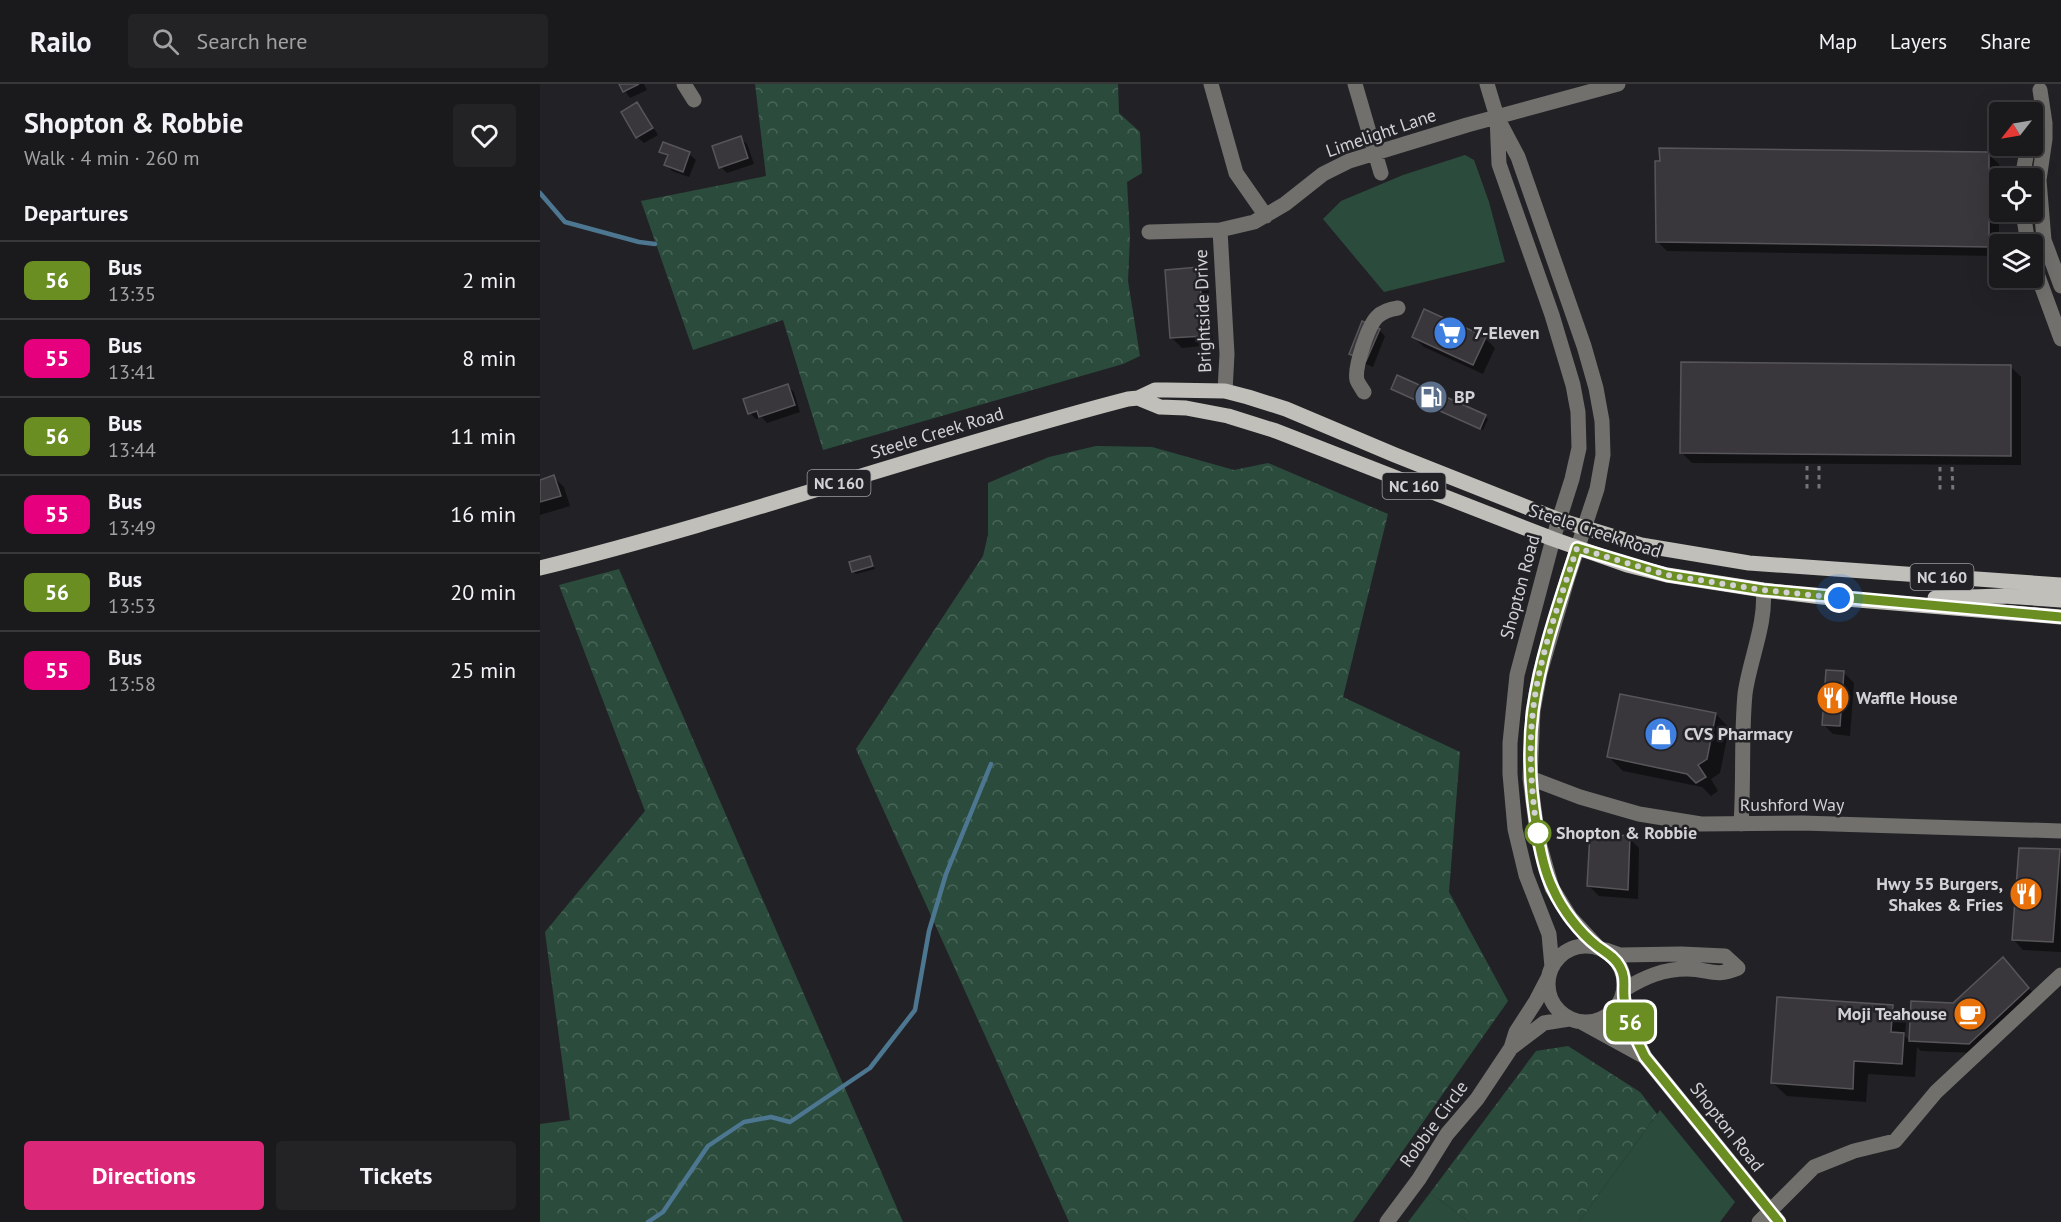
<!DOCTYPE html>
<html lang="en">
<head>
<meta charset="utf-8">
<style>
	body { margin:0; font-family:"PT Sans",sans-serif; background:#232325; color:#f1f3f6; height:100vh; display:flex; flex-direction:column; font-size:22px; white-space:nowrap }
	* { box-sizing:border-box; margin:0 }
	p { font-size:20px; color:#9fa1a3 }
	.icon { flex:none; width:33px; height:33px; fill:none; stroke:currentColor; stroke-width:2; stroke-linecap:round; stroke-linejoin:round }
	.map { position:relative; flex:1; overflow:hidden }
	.sheet { display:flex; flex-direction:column; background:#1a1a1c; width:540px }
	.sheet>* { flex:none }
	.badge { padding:0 12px; border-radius:9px; font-size:21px; line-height:39px }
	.needle { width:39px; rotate:239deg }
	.fabs { position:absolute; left:1449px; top:18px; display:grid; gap:12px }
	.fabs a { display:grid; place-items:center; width:54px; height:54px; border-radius:6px; background:#1a1a1c; box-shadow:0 6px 24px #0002,0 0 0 2px #38383b; font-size:30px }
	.you { position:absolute; width:30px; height:30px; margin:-15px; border:4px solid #fff; border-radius:50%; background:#1a73e8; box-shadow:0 0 0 9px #1a73e833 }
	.map>.badge { position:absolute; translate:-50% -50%; box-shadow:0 0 0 3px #fff }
	h2 { padding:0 24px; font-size:22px; line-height:54px }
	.round { display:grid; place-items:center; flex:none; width:63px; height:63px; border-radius:6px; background:#232325 }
	.head { display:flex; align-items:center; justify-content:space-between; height:102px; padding:0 24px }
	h1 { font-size:28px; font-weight:700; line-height:45px }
	.cta { display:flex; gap:12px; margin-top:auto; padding:12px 24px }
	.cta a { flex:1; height:69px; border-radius:6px; background:#db2777; color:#fff; font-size:24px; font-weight:700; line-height:69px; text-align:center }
	.cta a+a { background:#232325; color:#f1f3f6 }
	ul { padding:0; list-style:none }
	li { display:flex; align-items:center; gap:18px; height:78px; padding:0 24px; border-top:2px solid #38383b }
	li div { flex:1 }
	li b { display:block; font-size:22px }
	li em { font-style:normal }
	li .badge { min-width:66px; font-weight:700; text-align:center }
	header { display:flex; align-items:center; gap:36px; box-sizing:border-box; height:84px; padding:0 30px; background:#1a1a1c; border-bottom:2px solid #38383b }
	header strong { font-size:28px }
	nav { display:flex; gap:33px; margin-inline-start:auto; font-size:21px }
	.search { width:420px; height:54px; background:#232325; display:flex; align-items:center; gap:15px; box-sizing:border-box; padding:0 21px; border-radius:6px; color:#9fa1a3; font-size:22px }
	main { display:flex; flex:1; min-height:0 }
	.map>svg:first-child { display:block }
	.green { fill:#2b4c3d }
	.forest { fill:url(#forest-crowns) }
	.shadow { fill:#0007 }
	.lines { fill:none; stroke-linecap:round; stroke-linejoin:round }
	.stream { stroke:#4d7691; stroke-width:4.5 }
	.building { fill:#3a373c; stroke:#58555a; stroke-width:1.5 }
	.path { stroke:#757478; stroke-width:3; stroke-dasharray:4.5 4.5; stroke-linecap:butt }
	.minor { stroke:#71706d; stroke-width:15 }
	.major { stroke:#c1bfba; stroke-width:15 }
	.line-casing { stroke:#fff; stroke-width:14 }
	.line { stroke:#6b8e23; stroke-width:9 }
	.walk { stroke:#d2d1d5; stroke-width:6; stroke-dasharray:0 10.8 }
	.stop-dot { fill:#fff; stroke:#6b8e23; stroke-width:3 }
	.labels { text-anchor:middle; stroke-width:5; stroke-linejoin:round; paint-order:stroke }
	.shield { fill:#222226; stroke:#9d9ca0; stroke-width:1.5 }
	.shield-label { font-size:16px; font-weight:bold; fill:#d2d1d5 }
	.street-label { font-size:18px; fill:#d2d1d5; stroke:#222226 }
	.poi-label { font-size:18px; font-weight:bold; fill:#d2d1d5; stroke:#222226; text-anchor:start }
	.stop-label { font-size:18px; font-weight:bold; fill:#d2d1d5; stroke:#222226; text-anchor:start }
</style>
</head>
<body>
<header>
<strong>Railo</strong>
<div class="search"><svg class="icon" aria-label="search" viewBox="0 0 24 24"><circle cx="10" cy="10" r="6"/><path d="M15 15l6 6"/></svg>Search here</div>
<nav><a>Map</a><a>Layers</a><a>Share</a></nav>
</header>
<main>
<section class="sheet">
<div class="head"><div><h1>Shopton &amp; Robbie</h1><p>Walk · 4 min · 260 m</p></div><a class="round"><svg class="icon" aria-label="heart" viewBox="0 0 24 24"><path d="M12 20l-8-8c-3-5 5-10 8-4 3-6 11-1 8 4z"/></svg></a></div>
<h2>Departures</h2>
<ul>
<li><span class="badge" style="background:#6b8e23;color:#fff">56</span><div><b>Bus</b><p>13:35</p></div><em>2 min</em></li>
<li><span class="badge" style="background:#e6007e;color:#fff">55</span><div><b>Bus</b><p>13:41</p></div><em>8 min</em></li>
<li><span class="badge" style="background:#6b8e23;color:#fff">56</span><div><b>Bus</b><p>13:44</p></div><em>11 min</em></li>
<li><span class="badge" style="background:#e6007e;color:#fff">55</span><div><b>Bus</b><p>13:49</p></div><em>16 min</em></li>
<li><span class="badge" style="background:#6b8e23;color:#fff">56</span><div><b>Bus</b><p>13:53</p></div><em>20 min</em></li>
<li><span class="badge" style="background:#e6007e;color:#fff">55</span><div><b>Bus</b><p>13:58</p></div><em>25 min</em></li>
</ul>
<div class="cta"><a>Directions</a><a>Tickets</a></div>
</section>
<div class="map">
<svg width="1521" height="1138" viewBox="0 0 1521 1138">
	<defs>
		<pattern id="forest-crowns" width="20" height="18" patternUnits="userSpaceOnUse" patternTransform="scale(1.5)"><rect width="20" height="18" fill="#2b4c3d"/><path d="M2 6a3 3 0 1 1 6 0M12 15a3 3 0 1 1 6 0" fill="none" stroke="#496558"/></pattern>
	</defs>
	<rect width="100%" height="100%" fill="#222226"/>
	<!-- green -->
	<path class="green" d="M925 71 934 76 949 118 965 178 844 208 783 135 801 117 863 91Z
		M1120 1026 1195 1118 1180 1138H1039Z
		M890 1109 929 1138H868Z"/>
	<!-- forest -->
	<path class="forest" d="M215 0H578L579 29 600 48 602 89 587 98 590 152 588 197 600 272 583 280 283 366 243 236 153 266 101 117 226 92Z
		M556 362 612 363 694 386 728 379 848 430 803 613 920 668 909 808 968 917 813 1138H529L316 665 443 472 448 451V399L509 373Z
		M79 485 363 1138H0V1040L30 1036 5 848 105 727 19 501Z
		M1028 962 1100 1008 1117 1030 1039 1138H929L890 1109 996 967Z"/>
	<!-- shadow -->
	<path class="shadow" d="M80 0H104L107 6 90 14Z
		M97 20 103 26 118 51 104 59 97 53Z
		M200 54 207 60 214 80 187 89 181 83Z
		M121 67 149 70 156 76 149 93 132 87 126 80 128 74Z
		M1448 70 1459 80V172L1127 167 1117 157Z
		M658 185 668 195 673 261 642 264 632 254Z
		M839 246 845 252 833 283 817 276 810 269Z
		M873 253 945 254 955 264 943 290 884 263Z
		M1471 283 1481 293V381L1152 379 1142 369Z
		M247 302 254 308 260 328 227 339 222 333 216 335 210 329Z
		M852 305 945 332 948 335 943 346Z
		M13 393 24 403 30 422 0 431V398Z
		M329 473 335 485 316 490 313 487Z
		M1304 589 1314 599 1310 652 1293 650 1283 640Z
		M1176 630 1189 644 1180 689 1171 695 1178 707 1171 712 1162 703 1083 687 1069 673Z
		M1089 754 1099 764 1098 815 1059 812 1049 802Z
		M1520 767 1521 868 1483 866 1473 855Z
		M1473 885 1498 915 1439 969 1381 967 1377 963 1375 993 1328 990 1326 1018 1247 1012 1233 999 1352 922 1366 936 1365 952 1371 958 1373 918 1413 921Z"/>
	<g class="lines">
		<!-- stream -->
		<path class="stream" d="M0 109 25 138 99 158 115 160
			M108 1138 123 1128 168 1062 204 1038 231 1033 250 1038 330 984 375 926 389 847 406 790 451 680"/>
	</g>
	<!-- building -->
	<path class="building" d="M79 0H99L83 8Z
		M97 18 113 44 96 54 81 28Z
		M201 52 208 74 179 84 172 62Z
		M123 58 150 68 143 88 124 81 128 71 119 68Z
		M1119 64 1449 68V163L1116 158 1115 77H1120Z
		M659 183 664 252 630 254 625 186Z
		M884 225 946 253 933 281 872 253Z
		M822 237 840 245 826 277 809 270Z
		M1141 278 1471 281V372L1140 369Z
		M857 291 946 331 940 345 851 305Z
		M248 300 255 321 219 333 217 327 208 330 203 315Z
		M14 391 21 412 0 418V396Z
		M330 472 333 482 312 488 309 478Z
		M1286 586 1304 587 1300 642 1282 641Z
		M1080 610 1176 629 1167 675 1158 681 1166 693 1156 699 1147 690 1067 673Z
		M1050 749 1090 752 1088 806 1047 802Z
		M1479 764 1520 765 1513 858 1472 856Z
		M1463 873 1489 904 1429 960 1369 957 1371 917 1413 919Z
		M1237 913 1353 921 1351 948 1364 949 1362 980 1314 977 1313 1005 1231 999Z"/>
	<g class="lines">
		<!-- path -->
		<path class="path" d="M1267 382V406
			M1279 382V406
			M1400 383V410
			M1412 383 1413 410"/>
		<!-- minor -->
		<path class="minor" d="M144 0 154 16
			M671 0 696 89 726 132
			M815 0 841 89
			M947 0 957 33 959 80 1012 231 1033 301 1038 328 1039 364 1032 395 1013 455 977 591 970 659V690L975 745 986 791 1009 850 1012 883
			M1500 6 1505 39V55L1499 96 1504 156 1521 202
			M960 39 978 73 1044 262 1056 304 1062 337 1063 371 1057 405 1028 493 1000 589 993 627 990 694 998 755 1012 804 1030 833 1057 862
			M1482 94 1488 62
			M1483 128 1488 160
			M680 146 687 270 685 307
			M609 148 680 146 714 138 745 120 783 90 809 77 927 41 1078 0
			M1492 176 1521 255
			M824 308C822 305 818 299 817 296 814 284 828 242 837 233 843 227 850 225 858 224
			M990 694 1040 713 1099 730 1161 740 1262 739 1521 747
			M1201 740C1204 696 1201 653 1205 610 1209 578 1227 538 1223 506
			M1008 900a38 38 0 1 1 76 0a38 38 0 1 1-76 0Z
			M1066 866 1080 871 1141 870 1185 872 1198 884C1174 894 1170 885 1147 885 1123 885 1105 893 1085 905
			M1083 912 1093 948 1105 973 1239 1138
			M1043 939 1105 973
			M971 964 1004 939 1029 935
			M847 1138 879 1095 907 1050 937 1015 971 964 976 948 996 917 1009 892
			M1219 1138 1274 1083 1314 1067 1355 1057 1396 1008 1521 891"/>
		<!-- major -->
		<path class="major" d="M598 314 615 306H627L685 307 708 313 746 325 855 371 1019 436 1101 461 1209 479 1521 501
			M0 484C198 435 391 366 588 315L598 314 620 323 646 324 688 332 736 347 1013 455 1087 481 1127 491 1223 506 1282 513 1521 533
			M1395 514 1464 512 1521 516"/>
	</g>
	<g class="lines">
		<!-- line casing -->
		<g class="line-casing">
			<path id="line" d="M1239 1138 1105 973C1096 955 1085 934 1084 913 1083 902 1086 894 1080 883 1075 873 1065 868 1057 862 1039 848 1022 825 1013 805 1003 785 999 761 996 739 990 702 988 663 993 626 1001 570 1020 517 1037 464L1127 491 1223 506 1521 533"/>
		</g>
		<!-- line -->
		<use href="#line" class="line"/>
		<!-- walk -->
		<path class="walk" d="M998 749V755C992 713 988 670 993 627 999 572 1020 517 1037 464L1127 491 1223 506 1299 514"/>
	</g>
	<!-- icons -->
	<defs>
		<g id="supermarket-disc" transform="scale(1.725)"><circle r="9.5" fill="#3f7fe0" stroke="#222226"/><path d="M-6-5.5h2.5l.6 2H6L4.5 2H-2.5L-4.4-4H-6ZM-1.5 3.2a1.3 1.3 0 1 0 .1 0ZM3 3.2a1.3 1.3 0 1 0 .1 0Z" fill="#fff"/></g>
		<g id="fuel-disc" transform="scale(1.725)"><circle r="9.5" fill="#5c6f8a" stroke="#222226"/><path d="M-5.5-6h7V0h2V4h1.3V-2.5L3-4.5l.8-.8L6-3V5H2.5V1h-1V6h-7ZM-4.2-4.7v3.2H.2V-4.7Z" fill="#fff"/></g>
		<g id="restaurant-disc" transform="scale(1.725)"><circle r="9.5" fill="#e8710a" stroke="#222226"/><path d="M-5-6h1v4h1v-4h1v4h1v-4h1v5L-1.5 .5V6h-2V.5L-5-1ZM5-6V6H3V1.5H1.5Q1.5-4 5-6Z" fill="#fff"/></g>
		<g id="shop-disc" transform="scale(1.725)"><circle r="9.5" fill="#3f7fe0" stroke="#222226"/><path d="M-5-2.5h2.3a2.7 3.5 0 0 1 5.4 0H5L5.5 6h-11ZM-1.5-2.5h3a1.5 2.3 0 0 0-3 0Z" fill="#fff"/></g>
		<g id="cafe-disc" transform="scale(1.725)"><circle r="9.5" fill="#e8710a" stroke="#222226"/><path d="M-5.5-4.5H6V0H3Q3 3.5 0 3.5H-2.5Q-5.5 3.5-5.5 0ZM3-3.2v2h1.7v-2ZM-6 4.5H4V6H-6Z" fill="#fff"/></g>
	</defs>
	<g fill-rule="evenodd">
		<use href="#supermarket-disc" x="910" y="249"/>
		<use href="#fuel-disc" x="891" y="313"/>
		<use href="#restaurant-disc" x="1293" y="614"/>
		<use href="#shop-disc" x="1121" y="650"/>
		<use href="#restaurant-disc" x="1486" y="810"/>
		<use href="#cafe-disc" x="1430" y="930"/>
	</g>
	<!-- markers -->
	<circle class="stop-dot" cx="998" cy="749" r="12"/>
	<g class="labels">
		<!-- shield labels -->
		<g class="shield">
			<rect x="267.5" y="386" width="63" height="26" rx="4.5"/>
			<rect x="842.5" y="389" width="63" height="26" rx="4.5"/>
			<rect x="1370.5" y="480" width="63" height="26" rx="4.5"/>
		</g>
		<g class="shield-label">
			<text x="299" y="405">NC 160</text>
			<text x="874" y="408">NC 160</text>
			<text x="1402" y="499">NC 160</text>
		</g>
		<!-- street labels -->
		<g class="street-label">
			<text transform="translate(841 49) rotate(-19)" y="6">Limelight Lane</text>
			<text transform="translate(663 227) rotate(-92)" y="6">Brightside Drive</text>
			<text transform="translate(397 349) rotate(-17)" y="6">Steele Creek Road</text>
			<text transform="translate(1055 447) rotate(18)" y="6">Steele Creek Road</text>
			<text transform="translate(980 503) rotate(-75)" y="6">Shopton Road</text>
			<text x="1252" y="727">Rushford Way</text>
			<text transform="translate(894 1040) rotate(-54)" y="6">Robbie Circle</text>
			<text transform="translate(1187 1043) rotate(52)" y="6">Shopton Road</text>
		</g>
		<!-- poi labels -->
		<g class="poi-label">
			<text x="933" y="255">7-Eleven</text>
			<text x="914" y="319">BP</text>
			<text x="1316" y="620">Waffle House</text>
			<text x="1144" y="656">CVS Pharmacy</text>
			<text x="1463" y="806" text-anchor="end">Hwy 55 Burgers,<tspan x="1463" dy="21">Shakes &amp; Fries</tspan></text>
			<text x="1407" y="936" text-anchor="end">Moji Teahouse</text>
		</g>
		<!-- stop labels -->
		<g class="stop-label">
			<text x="1016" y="755">Shopton &amp; Robbie</text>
		</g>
	</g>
</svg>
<div class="fabs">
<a><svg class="needle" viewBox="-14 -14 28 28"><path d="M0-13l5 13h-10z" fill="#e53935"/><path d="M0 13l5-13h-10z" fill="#9fa1a3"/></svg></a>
<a><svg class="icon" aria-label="locate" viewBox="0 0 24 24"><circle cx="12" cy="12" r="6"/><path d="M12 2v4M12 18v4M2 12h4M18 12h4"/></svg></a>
<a><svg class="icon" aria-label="layers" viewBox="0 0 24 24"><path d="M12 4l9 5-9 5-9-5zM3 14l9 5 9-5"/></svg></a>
</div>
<div class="you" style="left:1299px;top:514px"></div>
<b class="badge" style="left:1090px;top:938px;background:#6b8e23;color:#fff">56</b>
</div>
</main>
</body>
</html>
